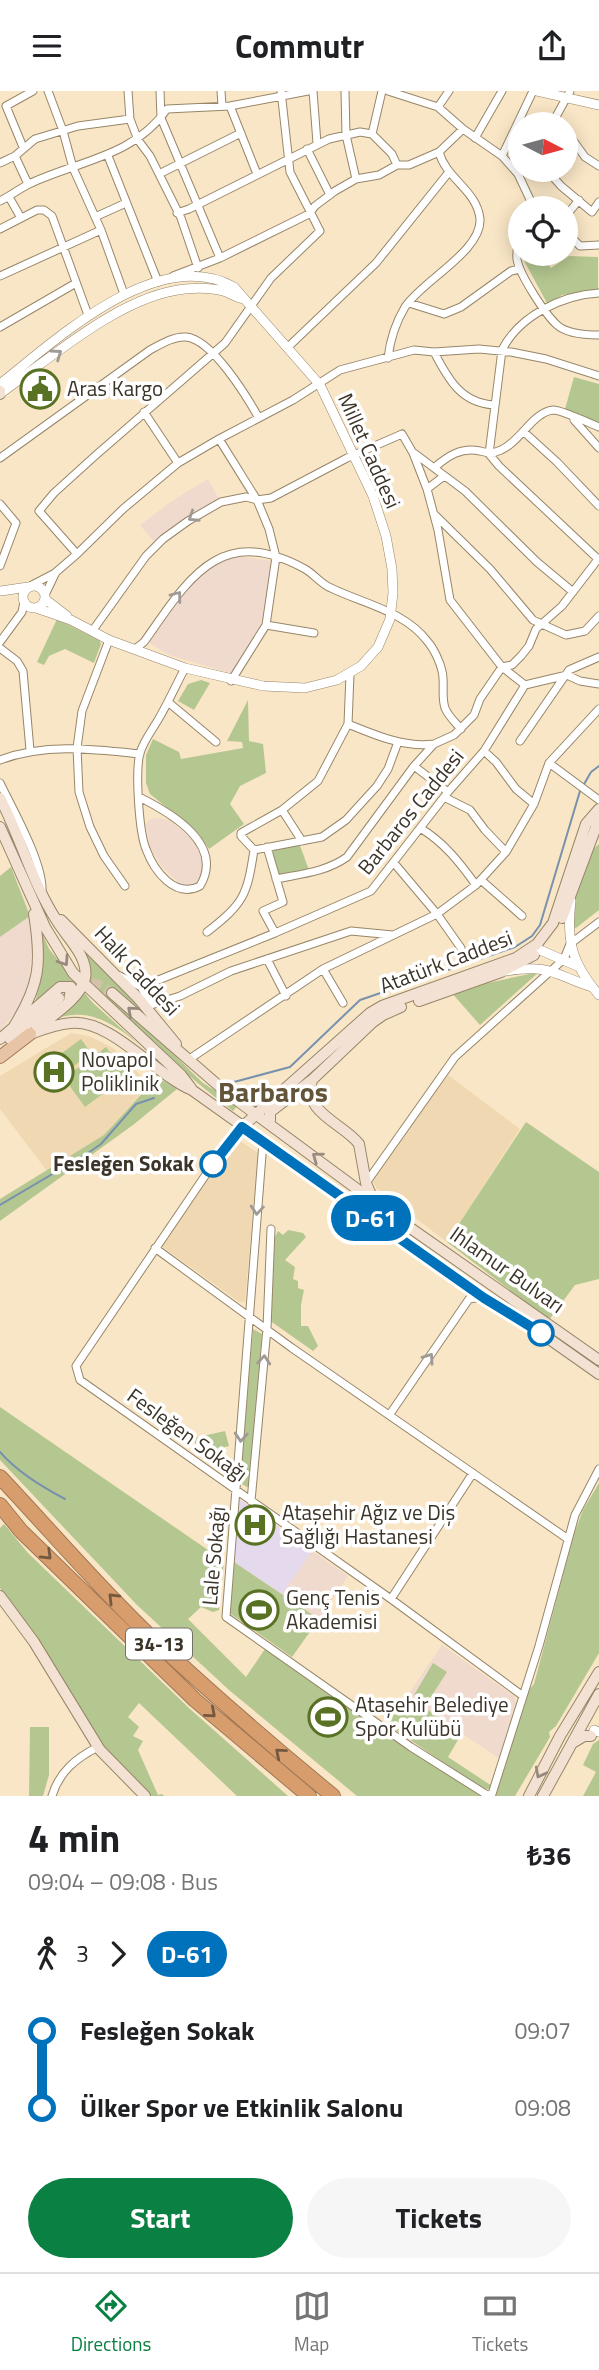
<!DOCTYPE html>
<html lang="en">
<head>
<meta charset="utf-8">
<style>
	body { margin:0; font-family:"Titillium Web",sans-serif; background:#f6f6f6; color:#202124; height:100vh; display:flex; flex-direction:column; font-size:26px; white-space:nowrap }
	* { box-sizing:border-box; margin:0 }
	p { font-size:23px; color:#757577 }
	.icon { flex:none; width:38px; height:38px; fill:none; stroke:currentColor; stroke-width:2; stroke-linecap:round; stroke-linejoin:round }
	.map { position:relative; height:1705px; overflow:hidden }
	.details { display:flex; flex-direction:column; background:#fff; flex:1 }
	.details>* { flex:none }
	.badge { padding:0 14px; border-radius:23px; font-size:24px; line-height:46px }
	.needle { width:46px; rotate:96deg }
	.buttons { position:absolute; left:508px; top:21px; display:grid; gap:14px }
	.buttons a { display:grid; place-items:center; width:70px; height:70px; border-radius:50%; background:#fff; box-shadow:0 4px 18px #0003; font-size:35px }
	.map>.badge { position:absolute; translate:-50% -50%; box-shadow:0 0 0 4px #fff }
	.legs { display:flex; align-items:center; gap:10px; height:77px; padding:0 28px; font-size:23px }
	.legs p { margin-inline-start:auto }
	.overview { display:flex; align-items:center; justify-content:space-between; height:119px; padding:0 28px }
	h1 { font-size:38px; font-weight:700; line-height:52px }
	.button { display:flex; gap:14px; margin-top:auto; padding:14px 28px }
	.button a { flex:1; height:80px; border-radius:42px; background:#0b8043; color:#fff; font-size:28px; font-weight:700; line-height:80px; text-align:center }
	.button a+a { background:#f6f6f6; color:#202124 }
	ul { padding:0 28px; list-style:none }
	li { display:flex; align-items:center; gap:24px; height:77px; font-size:26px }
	li i { display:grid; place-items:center; width:10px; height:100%; margin:0 9px; background:currentColor }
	li i::after { content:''; width:18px; height:18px; margin:-9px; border:5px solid; border-radius:50%; background:#fff }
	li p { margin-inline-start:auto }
	li:first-child i { background:linear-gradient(#0000 50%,currentColor 0) }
	li:last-child i { background:linear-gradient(currentColor 50%,#0000 0) }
	header { display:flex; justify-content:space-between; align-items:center; height:91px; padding:0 28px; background:#fff; font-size:32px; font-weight:700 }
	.menu { display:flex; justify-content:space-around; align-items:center; height:98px; border-top:2px solid #e0e0e0; background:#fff; font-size:19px; color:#757577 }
	.menu a { display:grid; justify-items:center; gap:4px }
	.menu .active { color:#0b8043 }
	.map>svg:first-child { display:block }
	.built { fill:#efd8b2 }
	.education { fill:#f0d9cd }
	.medical { fill:#e5d9ed }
	.green { fill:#b5c790 }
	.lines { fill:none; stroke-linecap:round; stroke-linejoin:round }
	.stream { stroke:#7892ad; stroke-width:2 }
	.secondary-tunnel { stroke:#d3c2a6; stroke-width:10; stroke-dasharray:10 5; stroke-linecap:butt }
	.minor-casing { stroke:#978669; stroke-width:9 }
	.tertiary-casing { stroke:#978669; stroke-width:10 }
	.secondary-casing { stroke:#978669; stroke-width:12 }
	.primary-casing { stroke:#a17855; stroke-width:14 }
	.motorway-casing { stroke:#a17855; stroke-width:16 }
	.minor { stroke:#fff; stroke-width:7 }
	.tertiary { stroke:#fff; stroke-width:9 }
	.secondary { stroke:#f3e2d3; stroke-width:10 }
	.primary { stroke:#e8c4a7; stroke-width:12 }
	.motorway { stroke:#d89d6d; stroke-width:14 }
	.oneway { stroke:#9e9a94 }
	.oneway2 { stroke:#988b7e }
	.oneway3 { stroke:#735940 }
	.line-1-casing { stroke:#fff; stroke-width:16 }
	.line-1 { stroke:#0072bc; stroke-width:10 }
	.stop-1-dot { fill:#fff; stroke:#0072bc; stroke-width:3.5 }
	.labels { text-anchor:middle; stroke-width:7; stroke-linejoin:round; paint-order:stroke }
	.shield { fill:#fff; stroke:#767168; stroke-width:2 }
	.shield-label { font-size:19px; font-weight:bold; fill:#3c3428 }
	.poi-label { font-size:21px; fill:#3c3428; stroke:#fff; text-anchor:start }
	.street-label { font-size:21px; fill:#3c3428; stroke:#fff }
	.stop-label { font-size:21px; font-weight:bold; fill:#3c3428; stroke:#fff; text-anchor:end }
	.district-label { font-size:28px; font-weight:bold; fill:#645439; stroke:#fff }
</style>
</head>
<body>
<header><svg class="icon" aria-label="menu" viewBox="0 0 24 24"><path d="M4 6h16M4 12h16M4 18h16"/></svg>Commutr<svg class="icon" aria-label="share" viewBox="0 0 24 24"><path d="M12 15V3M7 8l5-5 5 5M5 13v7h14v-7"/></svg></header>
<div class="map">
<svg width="599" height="1705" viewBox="0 0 599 1705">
	<rect width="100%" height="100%" fill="#f9e6c6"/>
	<!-- built -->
	<path class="built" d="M71 942 89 945 113 957 149 993 104 1044 47 1080 0 1018V985Z
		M448 984 520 1038 447 1151 377 1098 372 1089 374 1082Z
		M236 1047 258 1062 245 1211H239L160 1154Z"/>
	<!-- education -->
	<path class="education" d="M208 388 219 408 183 428 155 452 140 434 175 408Z
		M237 465 272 470 265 526 233 583 169 564 151 553 149 550 189 494 213 473Z
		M156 727 170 729 193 749 203 769 200 789 197 792 187 797 181 794 162 776 150 757 146 734 149 729Z
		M30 825 32 856 29 891 22 914 0 940V846Z
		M312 1460 348 1485 319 1528 282 1503Z
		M442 1554 514 1605 516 1612 500 1668 407 1605Z"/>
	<!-- medical -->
	<path class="medical" d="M239 1408 312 1460 282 1503 231 1469Z"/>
	<!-- green -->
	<path class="green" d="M529 163H541L551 177 569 165 598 166V199L562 204 548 214 522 166Z
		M574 286 599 293V334L565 318Z
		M57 528 99 549 101 553 94 572 65 558 49 565 44 574 37 571Z
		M201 589 210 592 194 619 178 610 188 593Z
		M248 609 249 650 263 653 266 682 240 695 230 713 244 733 209 758 197 741 150 703 146 692V664L153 648 179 661 181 668 243 657 242 651 227 650Z
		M299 752 309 779 277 786 270 760Z
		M599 753V819L576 837 572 836 574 810 592 759Z
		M11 776 30 825 0 846V785Z
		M41 839 49 858 78 893 73 900V894L35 911C43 884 45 868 41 839Z
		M86 860 154 932 158 948 203 992 238 1014 233 1020C181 981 134 935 87 889L88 870Z
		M539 881 480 934 450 900Z
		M83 900 93 912 171 982C145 960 111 921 74 924 67 924 59 927 53 928Z
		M81 948 91 962 65 982 54 968Z
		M106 956 127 985 85 1016 64 987Z
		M157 986 177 998 133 1034 0 1130V1108L104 1044Z
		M526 1031 599 1081V1188L575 1194 549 1229 447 1151Z
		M288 1139 303 1142 306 1146 285 1169 295 1176 293 1188 298 1190V1197L304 1199 301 1214V1235H308L318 1255 313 1260 269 1229 275 1146 278 1140 283 1144Z
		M253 1238 262 1243 249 1397 240 1392Z
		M0 1316 224 1470 219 1519 213 1521 201 1516 188 1528 246 1586 265 1558 482 1705H357L229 1599 137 1514 0 1369Z
		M225 1340 229 1355 198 1363 194 1347Z
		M599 1392V1562L556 1635 549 1641 550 1646 515 1705H495L527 1601 534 1593 574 1443 583 1419Z
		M4 1433 28 1462 190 1618 288 1705H237L139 1612 128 1626 139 1636 133 1645 143 1650 138 1659 158 1704 162 1703 164 1705H148L104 1656 37 1549 0 1497V1437Z
		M231 1469 319 1528 292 1566 228 1521Z
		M433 1572 447 1581 427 1612 414 1604Z
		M407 1605 462 1642 448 1666 492 1695 491 1698H482L387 1633Z
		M30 1636H49V1684L43 1705H29Z
		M599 1649V1705H583L596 1681 583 1674 593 1653Z"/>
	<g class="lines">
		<!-- stream -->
		<path class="stream" d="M583 695 591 681 599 675
			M234 991 290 976 360 909 515 856 532 845 540 834 580 700
			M0 1114 88 1062 101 1053 136 1013 154 1007
			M0 1361C17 1381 42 1396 65 1408"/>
		<!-- secondary-tunnel -->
		<path class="secondary-tunnel" d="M77 894C91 888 100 894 112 902"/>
		<!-- minor casing -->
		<g class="minor-casing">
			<path id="minor" d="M48 0 63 40 73 77 101 139 124 203
				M128 0 130 28 138 49 150 65 181 127 198 177
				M160 0 161 27 220 167
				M221 0 222 15
				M313 0 317 52
				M345 0 346 44 356 88
				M388 0 438 16 463 38 502 65 518 83 534 117
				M230 15 257 83
				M438 16 449 0
				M552 33 570 0
				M565 38 585 66 599 75
				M372 43 382 0
				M475 47 502 0
				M23 56 6 15 33 0
				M307 58 330 104
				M15 65 28 93
				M108 65 158 191 162 189
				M502 65 533 0
				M0 72 15 65 35 48 78 35 130 28
				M547 79 561 95 592 121 599 111
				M159 83 241 42
				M9 106 21 127
				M0 110C10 105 19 98 29 93 77 70 134 66 167 18L230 15 308 0
				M177 122 189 118 329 48 360 41 372 43 392 63 397 74
				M95 126 126 112
				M565 126 579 109
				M0 138 37 119H44L52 125 88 224
				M565 140 580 155 599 154
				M520 146C518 153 516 160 517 168 519 183 545 223 557 234 567 243 586 244 599 244
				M0 185 101 139
				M173 185 220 167 309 123 315 115 335 100 356 88 379 84 397 74H409L439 61 463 38
				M409 212 444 223 461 216 511 180 520 178
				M0 236 76 192
				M287 257 376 172 449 81
				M434 261C448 288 461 312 494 314
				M388 267C390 250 396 231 405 216 422 190 482 160 480 128 477 99 446 88 439 61
				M144 321 178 372
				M574 329 599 357
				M524 341 557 371 599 415
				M219 348 257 409 269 438 276 466 266 534 231 590
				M414 362 465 400 537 471 573 501
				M0 367 150 259C161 253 174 245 186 246 212 248 247 306 259 327
				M435 376C448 365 461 356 480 360 488 362 493 363 501 359 520 351 533 321 553 319 562 319 589 332 599 336
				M427 398 444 385
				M0 413 16 432 0 475
				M435 424 490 478 533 529 566 544 585 540 599 525
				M77 463 39 420 54 402 96 364 225 252 271 187 320 140 290 81 281 0
				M598 468 499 375 489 363 502 259C519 225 562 204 599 202
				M32 494 55 482 77 463 123 418 178 372 219 348 293 309 340 279 414 259 434 261 479 258 511 261 546 268 599 285
				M45 504 55 483
				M266 534 314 542
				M93 539 146 465 163 448 188 430 221 411 246 406 257 409 271 407 347 367 402 343 413 362 427 398 438 439 450 509 502 576 525 594
				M109 549 82 620 77 657 79 701 90 736 104 765 125 795
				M0 551 22 521 24 511
				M0 557 17 570 23 580 30 659
				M135 558 144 551C188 489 219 431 305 478 314 483 321 493 331 497 364 513 405 520 428 551 434 558 440 571 442 580 445 592 441 605 445 617 448 625 456 632 461 638
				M567 584 580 590 599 593
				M168 611 216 651
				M348 633C375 644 405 657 434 653
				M520 650 569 579 599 566
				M484 660 496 671 516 698 534 713
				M0 669C45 652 93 658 140 663
				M549 672 599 709
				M414 675 448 701
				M0 692C13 719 44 773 42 801
				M139 706C171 722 225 753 200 795 175 808 154 780 146 758 139 741 135 680 140 662 143 651 152 639 158 629 168 612 176 594 185 577
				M444 706 470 719 485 739 506 761
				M420 737C444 751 460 772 476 794
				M302 750 282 719 318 690 348 633 350 583
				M267 756 283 811 263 820 275 842
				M254 759 241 745V742L282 719
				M394 772 437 823 461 857
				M276 788C301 783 326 781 347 766L414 675 434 653 454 644 474 624 480 608 502 576 512 574 521 565 529 555 536 538 562 515 599 467
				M481 789 522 825
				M207 841C244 812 247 805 254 759L322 746 346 729 377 695 388 678 398 651
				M267 868 286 905
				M323 878 343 912
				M120 885 141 896 151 914 149 917
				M141 896 275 842 371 800 448 701 484 660 525 594 567 584
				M151 914 180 905 231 880 351 840 393 844
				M188 969 323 878 437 823 476 794 506 761 534 713 549 672 599 618
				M242 1036 213 1073 76 1275 80 1289 391 1508 523 1605
				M263 1051 226 1526 411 1656 487 1704 492 1703 539 1555 575 1424 599 1378
				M366 1092 455 966 564 868 570 853 599 831
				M155 1157 292 1257 568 1448
				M390 1323 469 1208 482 1206
				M251 1410 267 1237 271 1138
				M391 1508 473 1382
				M52 1705C59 1681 76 1667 98 1656"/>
		</g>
		<!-- tertiary casing -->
		<g class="tertiary-casing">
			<path id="tertiary" d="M537 0 599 14
				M0 293C56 249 158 153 234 196L320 294 373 405 386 445 392 478 393 502 390 528 378 556 361 575 337 589 305 597 263 595 185 577 109 549 71 529 36 517
				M1 302C52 266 122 204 185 198 196 197 212 197 223 200 230 202 235 206 243 208
				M23 506a11 11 0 1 1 22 0a11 11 0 1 1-22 0Z
				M1 500 28 496
				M45 508 67 525
				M571 810C566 850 572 873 599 904
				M533 856 577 875
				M506 880C550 873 553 883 592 896
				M594 1639 599 1641"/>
		</g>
		<!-- secondary casing -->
		<g class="secondary-casing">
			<path id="secondary" d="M0 300V303
				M0 707C21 747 32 792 57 830 67 847 89 866 85 887 80 908 53 924 37 937
				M0 736 45 836 73 882 181 984 191 997
				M562 827 599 728
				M61 829 139 908 176 953
				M112 902 227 1002 399 1129 599 1269
				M419 910 501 881 534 864
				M13 937C40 894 42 872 34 823
				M30 943C43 938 57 933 71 932 111 928 154 983 192 999L484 1207 538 1240 599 1283
				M0 948 60 896H71L69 911
				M10 948 59 907
				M312 989C302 1022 343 1032 359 1053L366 1092 372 1106
				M236 1007 259 1010 272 1007
				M270 1029V1021L312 989 373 931 383 924 401 916
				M242 1036 370 922 382 915 516 867 537 853 553 832 586 733 599 718
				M0 1505 34 1551 100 1659 145 1705
				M574 1651 584 1645H591
				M529 1705 560 1645 599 1581
				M543 1705 599 1603"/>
		</g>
		<!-- primary casing -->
		<g class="primary-casing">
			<path id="primary" d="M0 966 30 943"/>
		</g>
		<!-- motorway casing -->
		<g class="motorway-casing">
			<path id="motorway" d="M0 1386C51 1440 99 1497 153 1548 211 1602 271 1654 333 1705
				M0 1414 21 1440 195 1609 309 1705"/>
		</g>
		<!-- minor -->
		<use href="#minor" class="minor"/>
		<!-- tertiary -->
		<use href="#tertiary" class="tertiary"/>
		<!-- secondary -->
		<use href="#secondary" class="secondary"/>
		<!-- primary -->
		<use href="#primary" class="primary"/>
		<!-- motorway -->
		<use href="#motorway" class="motorway"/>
	</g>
	<!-- one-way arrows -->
	<defs><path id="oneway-chevron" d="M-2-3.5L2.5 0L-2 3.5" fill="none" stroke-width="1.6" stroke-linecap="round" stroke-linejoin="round" transform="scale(1.75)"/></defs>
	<g class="oneway">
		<use href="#oneway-chevron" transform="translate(57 263) rotate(-35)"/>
		<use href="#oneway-chevron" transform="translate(193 426) rotate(147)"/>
		<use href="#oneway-chevron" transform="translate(177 505) rotate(-53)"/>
		<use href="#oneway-chevron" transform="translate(257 1119) rotate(94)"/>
		<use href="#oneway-chevron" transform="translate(429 1267) rotate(-55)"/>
		<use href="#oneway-chevron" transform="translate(264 1269) rotate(-85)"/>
		<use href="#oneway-chevron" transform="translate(241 1346) rotate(94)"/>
	</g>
	<g class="oneway2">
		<use href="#oneway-chevron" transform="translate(64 870) rotate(56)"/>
		<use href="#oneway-chevron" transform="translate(132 920) rotate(-139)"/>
		<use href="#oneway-chevron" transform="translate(317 1066) rotate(-144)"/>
		<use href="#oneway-chevron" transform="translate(540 1682) rotate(118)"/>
	</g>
	<g class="oneway3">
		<use href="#oneway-chevron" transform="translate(47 1464) rotate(44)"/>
		<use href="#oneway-chevron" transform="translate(113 1507) rotate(-135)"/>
		<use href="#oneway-chevron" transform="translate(211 1622) rotate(41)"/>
		<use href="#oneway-chevron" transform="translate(280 1662) rotate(-140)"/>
	</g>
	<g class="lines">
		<!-- line-1 casing -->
		<g class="line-1-casing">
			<path id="line-1" d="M213 1073 242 1036 484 1207 541 1242"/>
		</g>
		<!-- line-1 -->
		<use href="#line-1" class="line-1"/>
	</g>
	<!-- icons -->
	<defs>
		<g id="civic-ring" transform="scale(2.0125)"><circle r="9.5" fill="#fff" stroke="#597122" stroke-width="1.5"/><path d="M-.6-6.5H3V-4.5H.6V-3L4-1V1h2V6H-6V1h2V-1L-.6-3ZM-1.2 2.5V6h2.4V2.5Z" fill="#597122"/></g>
		<g id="hospital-ring" transform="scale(2.0125)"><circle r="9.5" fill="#fff" stroke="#597122" stroke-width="1.5"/><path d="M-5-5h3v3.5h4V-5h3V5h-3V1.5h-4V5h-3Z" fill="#597122"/></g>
		<g id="stadium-ring" transform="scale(2.0125)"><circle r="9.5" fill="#fff" stroke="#597122" stroke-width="1.5"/><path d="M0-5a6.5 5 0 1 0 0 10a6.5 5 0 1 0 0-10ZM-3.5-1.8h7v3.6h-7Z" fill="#597122"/></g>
	</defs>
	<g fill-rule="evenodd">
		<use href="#civic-ring" x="40" y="298"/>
		<use href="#hospital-ring" x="54" y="981"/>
		<use href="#hospital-ring" x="255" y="1434"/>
		<use href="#stadium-ring" x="259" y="1519"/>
		<use href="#stadium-ring" x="328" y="1626"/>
	</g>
	<!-- markers -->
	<g class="stop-1-dot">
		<circle cx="213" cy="1073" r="12"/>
		<circle cx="541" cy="1242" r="12"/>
	</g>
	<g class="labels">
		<!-- shield labels -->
		<rect class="shield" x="126" y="1537.5" width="66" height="31" rx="5"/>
		<g class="shield-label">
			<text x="159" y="1560">34-13</text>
		</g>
		<!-- poi labels -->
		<g class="poi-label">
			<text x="67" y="305">Aras Kargo</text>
			<text x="81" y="976">Novapol<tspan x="81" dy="24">Poliklinik</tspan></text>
			<text x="282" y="1429">Ataşehir Ağız ve Diş<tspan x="282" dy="24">Sağlığı Hastanesi</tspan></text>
			<text x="286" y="1514">Genç Tenis<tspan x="286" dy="24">Akademisi</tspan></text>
			<text x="355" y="1621">Ataşehir Belediye<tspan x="355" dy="24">Spor Kulübü</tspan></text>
		</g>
		<!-- street labels -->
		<g class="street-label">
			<text transform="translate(369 360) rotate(66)" y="7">Millet Caddesi</text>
			<text transform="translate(411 721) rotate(-51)" y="7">Barbaros Caddesi</text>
			<text transform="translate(446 871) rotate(-21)" y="7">Atatürk Caddesi</text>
			<text transform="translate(137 880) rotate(47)" y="7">Halk Caddesi</text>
			<text transform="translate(507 1179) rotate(35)" y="7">Ihlamur Bulvarı</text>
			<text transform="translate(187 1344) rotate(36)" y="7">Fesleğen Sokağı</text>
			<text transform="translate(214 1465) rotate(-85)" y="7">Lale Sokağı</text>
		</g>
		<!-- stop labels -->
		<g class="stop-label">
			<text x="194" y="1080">Fesleğen Sokak</text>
		</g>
		<!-- district labels -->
		<g class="district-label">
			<text x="273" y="1011">Barbaros</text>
		</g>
	</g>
</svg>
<div class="buttons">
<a><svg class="needle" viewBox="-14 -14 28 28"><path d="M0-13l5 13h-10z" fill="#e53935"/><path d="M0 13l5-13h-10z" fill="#757577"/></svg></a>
<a><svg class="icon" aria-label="locate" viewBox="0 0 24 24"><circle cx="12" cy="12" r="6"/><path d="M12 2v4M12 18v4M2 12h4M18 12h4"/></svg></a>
</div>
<b class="badge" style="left:371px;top:1127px;background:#0072bc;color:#fff">D-61</b>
</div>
<section class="details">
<div class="overview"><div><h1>4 min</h1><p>09:04 – 09:08 · Bus</p></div><b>₺36</b></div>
<div class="legs"><svg class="icon" aria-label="walk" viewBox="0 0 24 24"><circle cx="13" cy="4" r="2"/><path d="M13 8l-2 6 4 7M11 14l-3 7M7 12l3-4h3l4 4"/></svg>3<svg class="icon" aria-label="forward" viewBox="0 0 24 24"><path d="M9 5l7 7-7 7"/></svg><b class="badge" style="background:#0072bc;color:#fff">D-61</b></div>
<ul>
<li><i style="color:#0072bc"></i><b>Fesleğen Sokak</b><p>09:07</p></li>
<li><i style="color:#0072bc"></i><b>Ülker Spor ve Etkinlik Salonu</b><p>09:08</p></li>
</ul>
<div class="button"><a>Start</a><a>Tickets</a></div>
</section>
<nav class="menu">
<a class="active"><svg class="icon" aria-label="directions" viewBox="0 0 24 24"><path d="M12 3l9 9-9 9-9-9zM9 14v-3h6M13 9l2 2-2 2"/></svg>Directions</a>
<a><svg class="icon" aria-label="map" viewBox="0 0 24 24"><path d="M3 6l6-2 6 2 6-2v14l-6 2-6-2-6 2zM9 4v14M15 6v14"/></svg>Map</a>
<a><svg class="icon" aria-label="tickets" viewBox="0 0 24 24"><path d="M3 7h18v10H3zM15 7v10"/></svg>Tickets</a>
</nav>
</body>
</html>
